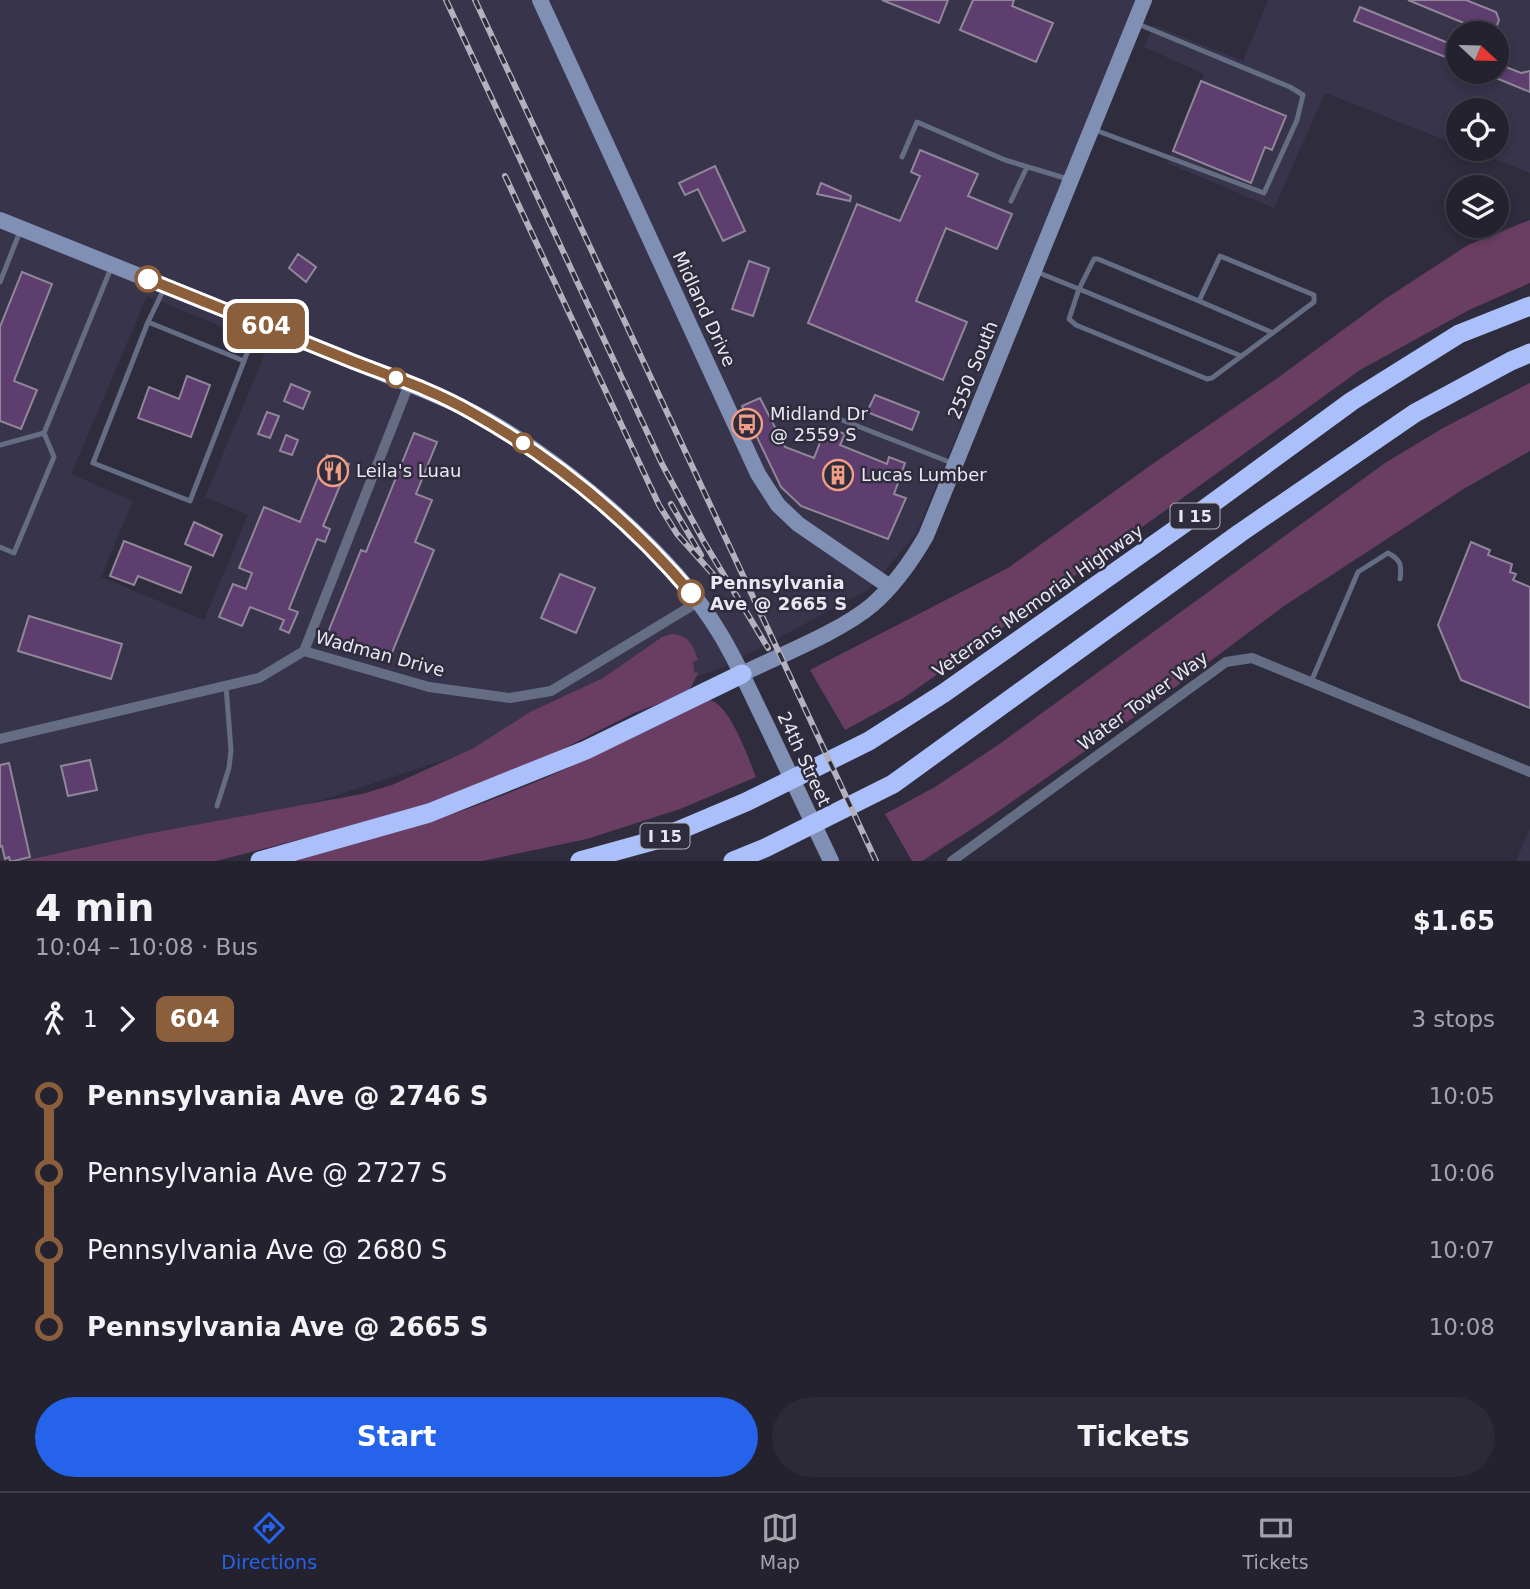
<!DOCTYPE html>
<html lang="en">
<head>
<meta charset="utf-8">
<style>
	body { margin:0; font-family:"DejaVu Sans",sans-serif; background:#2b2a36; color:#f1f3f6; height:100vh; display:flex; flex-direction:column; font-size:26px; white-space:nowrap }
	* { box-sizing:border-box; margin:0 }
	p { font-size:23px; color:#a3a4aa }
	.icon { flex:none; width:38px; height:38px; fill:none; stroke:currentColor; stroke-width:2; stroke-linecap:round; stroke-linejoin:round }
	.map { position:relative; height:861px; overflow:hidden }
	.side { display:flex; flex-direction:column; background:#23222e; flex:1 }
	.side>* { flex:none }
	.badge { padding:0 14px; border-radius:10px; font-size:24px; line-height:46px }
	.needle { width:46px; rotate:112deg }
	.buttons { position:absolute; left:1446px; top:21px; display:grid; gap:14px }
	.buttons a { display:grid; place-items:center; width:63px; height:63px; border-radius:50%; background:#23222e; box-shadow:0 4px 10px #0003,0 0 0 2px #403f4a; font-size:35px }
	.map>.badge { position:absolute; translate:-50% -50%; box-shadow:0 0 0 4px #fff }
	.legs { display:flex; align-items:center; gap:10px; height:77px; padding:0 35px; font-size:23px }
	.legs p { margin-inline-start:auto }
	.headline { display:flex; align-items:center; justify-content:space-between; height:119px; padding:0 35px }
	h1 { font-size:38px; font-weight:800; line-height:52px }
	.button { display:flex; gap:14px; margin-top:auto; padding:14px 35px }
	.button a { flex:1; height:80px; border-radius:42px; background:#2563eb; color:#fff; font-size:28px; font-weight:800; line-height:80px; text-align:center }
	.button a+a { background:#2b2a36; color:#f1f3f6 }
	ul { padding:0 35px; list-style:none }
	li { display:flex; align-items:center; gap:24px; height:77px; font-size:26px }
	li i { display:grid; place-items:center; width:10px; height:100%; margin:0 9px; background:currentColor }
	li i::after { content:''; width:18px; height:18px; margin:-9px; border:5px solid; border-radius:50%; background:#23222e }
	li p { margin-inline-start:auto }
	li:first-child i { background:linear-gradient(#0000 50%,currentColor 0) }
	li:last-child i { background:linear-gradient(currentColor 50%,#0000 0) }
	.dock { display:flex; justify-content:space-around; align-items:center; height:98px; border-top:2px solid #403f4a; background:#23222e; font-size:19px; color:#a3a4aa }
	.dock a { display:grid; justify-items:center; gap:4px }
	.dock .selected { color:#2563eb }
	.map>svg:first-child { display:block }
	.built { fill:#37344b; fill-rule:evenodd }
	.green { fill:#6a3e63 }
	.building { fill:#5d3e6f; stroke:#918799; stroke-width:2 }
	.lines { fill:none; stroke-linecap:round; stroke-linejoin:round }
	.lane { stroke:#646d84; stroke-width:5 }
	.street { stroke:#646d84; stroke-width:10 }
	.secondary { stroke:#808fb4; stroke-width:16 }
	.highway { stroke:#abc0fb; stroke-width:19 }
	.rail-casing { stroke:#b3b1bd; stroke-width:6 }
	.rail { stroke:#2f2d3d; stroke-width:3.5; stroke-dasharray:10; stroke-linecap:butt }
	.line-1-casing { stroke:#fff; stroke-width:16 }
	.line-1 { stroke:#8b5e3c; stroke-width:10 }
	.stop-1-dot { fill:#fff; stroke:#8b5e3c; stroke-width:3.5 }
	.labels { text-anchor:middle; stroke-width:5; stroke-linejoin:round; paint-order:stroke }
	.shield { fill:#2f2d3d; stroke:#b1b0bc; stroke-width:2 }
	.shield-label { font-size:16px; font-weight:bold; fill:#e9e8f2 }
	.street-label { font-size:18px; fill:#e9e8f2; stroke:#2f2d3d }
	.poi-label { font-size:18px; fill:#e9e8f2; stroke:#2f2d3d; text-anchor:start }
	.stop-label { font-size:18px; font-weight:bold; fill:#e9e8f2; stroke:#2f2d3d; text-anchor:start }
</style>
</head>
<body>
<div class="map">
<svg width="1530" height="861" viewBox="0 0 1530 861">
	<rect width="100%" height="100%" fill="#2f2d3d"/>
	<!-- built -->
	<path class="built" d="M0 0H1137L916 534 868 590 722 668 323 800 95 861H0ZM147 296 268 346 205 497 248 515 204 620 101 577 133 501 71 474Z
		M1268 0H1530V173L1468 149H1496V110H1458V145L1325 93 1274 208 1167 163 1204 74 1144 47 1153 25 1243 61ZM1458 33H1496V72H1458Z
		M1530 828V861H1516Z"/>
	<!-- green -->
	<path class="green" d="M1530 220V283L1469 310 1360 370 955 662 902 699 845 730 810 670 1008 568 1151 465 1279 377 1385 299 1468 245Z
		M1530 383V451L1462 490 1284 606 1150 706 987 819 922 861H912L885 814 935 787 1001 743 1385 463 1443 428Z
		M672 634C689 635 693 645 698 660L693 662 694 672 698 673 691 687 684 694 634 713 561 750 433 802 332 831 216 861H23L146 834 362 794 392 785 474 748 530 712 603 678 662 637Z
		M710 700C730 705 748 757 756 777L680 809 587 839 482 861H281C353 842 427 826 496 798 569 770 639 734 710 700Z"/>
	<!-- building -->
	<path class="building" d="M882 0H948L939 23Z
		M973 0H1014L1012 6 1053 23 1036 62 960 30Z
		M1408 0H1466L1496 12 1499 20 1494 33H1488Z
		M1360 7 1458 47V62L1354 21Z
		M1496 63 1521 73 1530 71V92L1496 78Z
		M1201 81 1286 116 1272 150 1265 147 1251 183 1173 151Z
		M920 150 978 174 968 196 1012 214 997 249 946 228 916 301 967 322 943 380 808 323 857 204 900 221 920 176 911 172Z
		M715 166 745 231 723 241 698 189 685 195 679 183Z
		M821 183 851 196 850 201 817 194Z
		M298 254 316 267 306 282 289 268Z
		M749 261 769 268 753 316 732 309Z
		M22 272 52 284 14 381 37 390 21 429 0 421V327Z
		M187 376 210 385 191 437 138 418 149 387 179 399Z
		M291 384 310 392 303 409 284 401Z
		M875 395 919 412 912 430 867 412Z
		M760 398 785 447 814 458 826 427 845 434 840 445 887 464 889 457 905 463 894 494 906 498 888 539 801 506 781 487 742 406Z
		M267 412 279 416 270 438 258 434Z
		M414 433 437 442 416 494 432 500 415 542 434 550 389 660 327 635 361 550 366 552Z
		M286 435 298 440 292 455 280 451Z
		M327 455 349 464 323 526 330 529 325 542 317 539 289 609 298 612 289 633 280 629 284 620 250 607 242 626 219 617 233 584 246 589 252 573 239 568 264 507 300 522Z
		M194 522 222 535 213 556 185 544Z
		M124 541 191 567 181 593 138 576 134 585 110 576Z
		M1471 542 1490 550 1488 555 1512 564 1510 572 1516 574 1513 580 1530 587V708L1461 680 1438 625Z
		M560 574 595 588 576 633 541 618Z
		M29 616 122 644 111 679 18 651Z
		M90 760 97 790 68 796 61 766Z
		M9 763 30 857 14 861H10L9 857 5 859 2 846 0 847V765Z"/>
	<g class="lines">
		<!-- lane -->
		<path class="lane" d="M1095 130 1264 193 1297 120 1303 95 1290 87 1138 24
			M902 157 917 122 1005 160 1068 179
			M1011 201 1027 167
			M1037 272 1079 289 1069 319 1076 325 1207 379 1212 378 1314 302V295L1220 256 1199 301 1098 259H1094L1079 289 1241 356
			M0 282 21 229
			M164 289 148 322 244 361 257 327
			M1199 301 1273 333
			M148 322 93 463 190 501 244 361
			M824 413 952 463
			M0 445 44 433 111 268
			M0 547 14 553 54 457 44 433
			M1311 682 1358 572 1388 553C1401 560 1402 565 1400 579
			M217 806 229 768 231 750 226 686"/>
		<!-- street -->
		<path class="street" d="M304 651 409 384
			M0 739 259 678 304 651 429 687 510 698 551 691 698 602
			M952 861 1226 662 1252 658 1530 772"/>
		<!-- secondary -->
		<path class="secondary" d="M540 0 758 474 778 505 798 524 890 587
			M0 220 409 384C429 392 449 400 468 410 552 451 671 552 719 632 737 661 750 692 765 722 787 768 809 815 831 861
			M742 674C780 655 840 632 872 605 895 585 911 562 926 536L1144 0"/>
		<!-- highway -->
		<path class="highway" d="M260 861 429 813 586 750 742 674
			M580 861 656 840 746 802 869 741 944 693 1206 508 1352 401 1459 334 1530 306
			M733 861 765 848 893 784 1240 533 1415 413 1511 361 1530 353"/>
		<!-- rail casing -->
		<g class="rail-casing">
			<path id="rail" d="M446 0 662 464 704 542 768 648
				M475 0 876 861
				M505 176 659 505 677 534 720 582
				M671 504 701 555"/>
		</g>
		<!-- rail -->
		<use href="#rail" class="rail"/>
	</g>
	<g class="lines">
		<!-- line-1 casing -->
		<g class="line-1-casing">
			<path id="line-1" d="M148 279C217 307 286 334 354 362 393 377 435 391 471 412 555 459 629 520 691 593"/>
		</g>
		<!-- line-1 -->
		<use href="#line-1" class="line-1"/>
	</g>
	<!-- icons -->
	<defs>
		<g id="bus-ring" transform="scale(1.575)"><circle r="9.5" fill="#2f2d3d" stroke="#f39f85" stroke-width="1.5"/><path d="M-5-6H5V4H4V6H2V4H-2V6H-4V4H-5ZM-3.5-4V0h7V-4ZM-3.5 1.2v1.5H-2V1.2ZM2 1.2v1.5H3.5V1.2Z" fill="#f39f85"/></g>
		<g id="restaurant-ring" transform="scale(1.575)"><circle r="9.5" fill="#2f2d3d" stroke="#f39f85" stroke-width="1.5"/><path d="M-5-6h1v4h1v-4h1v4h1v-4h1v5L-1.5 .5V6h-2V.5L-5-1ZM5-6V6H3V1.5H1.5Q1.5-4 5-6Z" fill="#f39f85"/></g>
		<g id="building-ring" transform="scale(1.575)"><circle r="9.5" fill="#2f2d3d" stroke="#f39f85" stroke-width="1.5"/><path d="M-4-6H4V6H1V3H-1V6H-4ZM-2.5-4.3h1.7v1.8h-1.7ZM.8-4.3h1.7v1.8H.8ZM-2.5-1h1.7V.8h-1.7ZM.8-1h1.7V.8H.8Z" fill="#f39f85"/></g>
	</defs>
	<g fill-rule="evenodd">
		<use href="#bus-ring" x="747" y="424"/>
		<use href="#restaurant-ring" x="333" y="471"/>
		<use href="#building-ring" x="838" y="475"/>
	</g>
	<!-- markers -->
	<g class="stop-1-dot">
		<circle cx="148" cy="279" r="12"/>
		<circle cx="396" cy="378" r="9"/>
		<circle cx="523" cy="443" r="9"/>
		<circle cx="691" cy="593" r="12"/>
	</g>
	<g class="labels">
		<!-- shield labels -->
		<g class="shield">
			<rect x="1170.5" y="503.5" width="49" height="25" rx="5"/>
			<rect x="640.5" y="823.5" width="49" height="25" rx="5"/>
		</g>
		<g class="shield-label">
			<text x="1195" y="522">I 15</text>
			<text x="665" y="842">I 15</text>
		</g>
		<!-- street labels -->
		<g class="street-label">
			<text transform="translate(704 309) rotate(65)" y="6">Midland Drive</text>
			<text transform="translate(973 370) rotate(-68)" y="6">2550 South</text>
			<text transform="translate(1038 601) rotate(-35)" y="6">Veterans Memorial Highway</text>
			<text transform="translate(380 654) rotate(15)" y="6">Wadman Drive</text>
			<text transform="translate(1143 701) rotate(-36)" y="6">Water Tower Way</text>
			<text transform="translate(804 759) rotate(65)" y="6">24th Street</text>
		</g>
		<!-- poi labels -->
		<g class="poi-label">
			<text x="770" y="420">Midland Dr<tspan x="770" dy="21">@ 2559 S</tspan></text>
			<text x="356" y="477">Leila's Luau</text>
			<text x="861" y="481">Lucas Lumber</text>
		</g>
		<!-- stop labels -->
		<g class="stop-label">
			<text x="710" y="589">Pennsylvania<tspan x="710" dy="21">Ave @ 2665 S</tspan></text>
		</g>
	</g>
</svg>
<div class="buttons">
<a><svg class="needle" viewBox="-14 -14 28 28"><path d="M0-13l5 13h-10z" fill="#e53935"/><path d="M0 13l5-13h-10z" fill="#a3a4aa"/></svg></a>
<a><svg class="icon" aria-label="locate" viewBox="0 0 24 24"><circle cx="12" cy="12" r="6"/><path d="M12 2v4M12 18v4M2 12h4M18 12h4"/></svg></a>
<a><svg class="icon" aria-label="layers" viewBox="0 0 24 24"><path d="M12 4l9 5-9 5-9-5zM3 14l9 5 9-5"/></svg></a>
</div>
<b class="badge" style="left:266px;top:326px;background:#8b5e3c;color:#fff">604</b>
</div>
<section class="side">
<div class="headline"><div><h1>4 min</h1><p>10:04 – 10:08 · Bus</p></div><b>$1.65</b></div>
<div class="legs"><svg class="icon" aria-label="walk" viewBox="0 0 24 24"><circle cx="13" cy="4" r="2"/><path d="M13 8l-2 6 4 7M11 14l-3 7M7 12l3-4h3l4 4"/></svg>1<svg class="icon" aria-label="forward" viewBox="0 0 24 24"><path d="M9 5l7 7-7 7"/></svg><b class="badge" style="background:#8b5e3c;color:#fff">604</b><p>3 stops</p></div>
<ul>
<li><i style="color:#8b5e3c"></i><b>Pennsylvania Ave @ 2746 S</b><p>10:05</p></li>
<li><i style="color:#8b5e3c"></i><span>Pennsylvania Ave @ 2727 S</span><p>10:06</p></li>
<li><i style="color:#8b5e3c"></i><span>Pennsylvania Ave @ 2680 S</span><p>10:07</p></li>
<li><i style="color:#8b5e3c"></i><b>Pennsylvania Ave @ 2665 S</b><p>10:08</p></li>
</ul>
<div class="button"><a>Start</a><a>Tickets</a></div>
</section>
<nav class="dock">
<a class="selected"><svg class="icon" aria-label="directions" viewBox="0 0 24 24"><path d="M12 3l9 9-9 9-9-9zM9 14v-3h6M13 9l2 2-2 2"/></svg>Directions</a>
<a><svg class="icon" aria-label="map" viewBox="0 0 24 24"><path d="M3 6l6-2 6 2 6-2v14l-6 2-6-2-6 2zM9 4v14M15 6v14"/></svg>Map</a>
<a><svg class="icon" aria-label="tickets" viewBox="0 0 24 24"><path d="M3 7h18v10H3zM15 7v10"/></svg>Tickets</a>
</nav>
</body>
</html>
